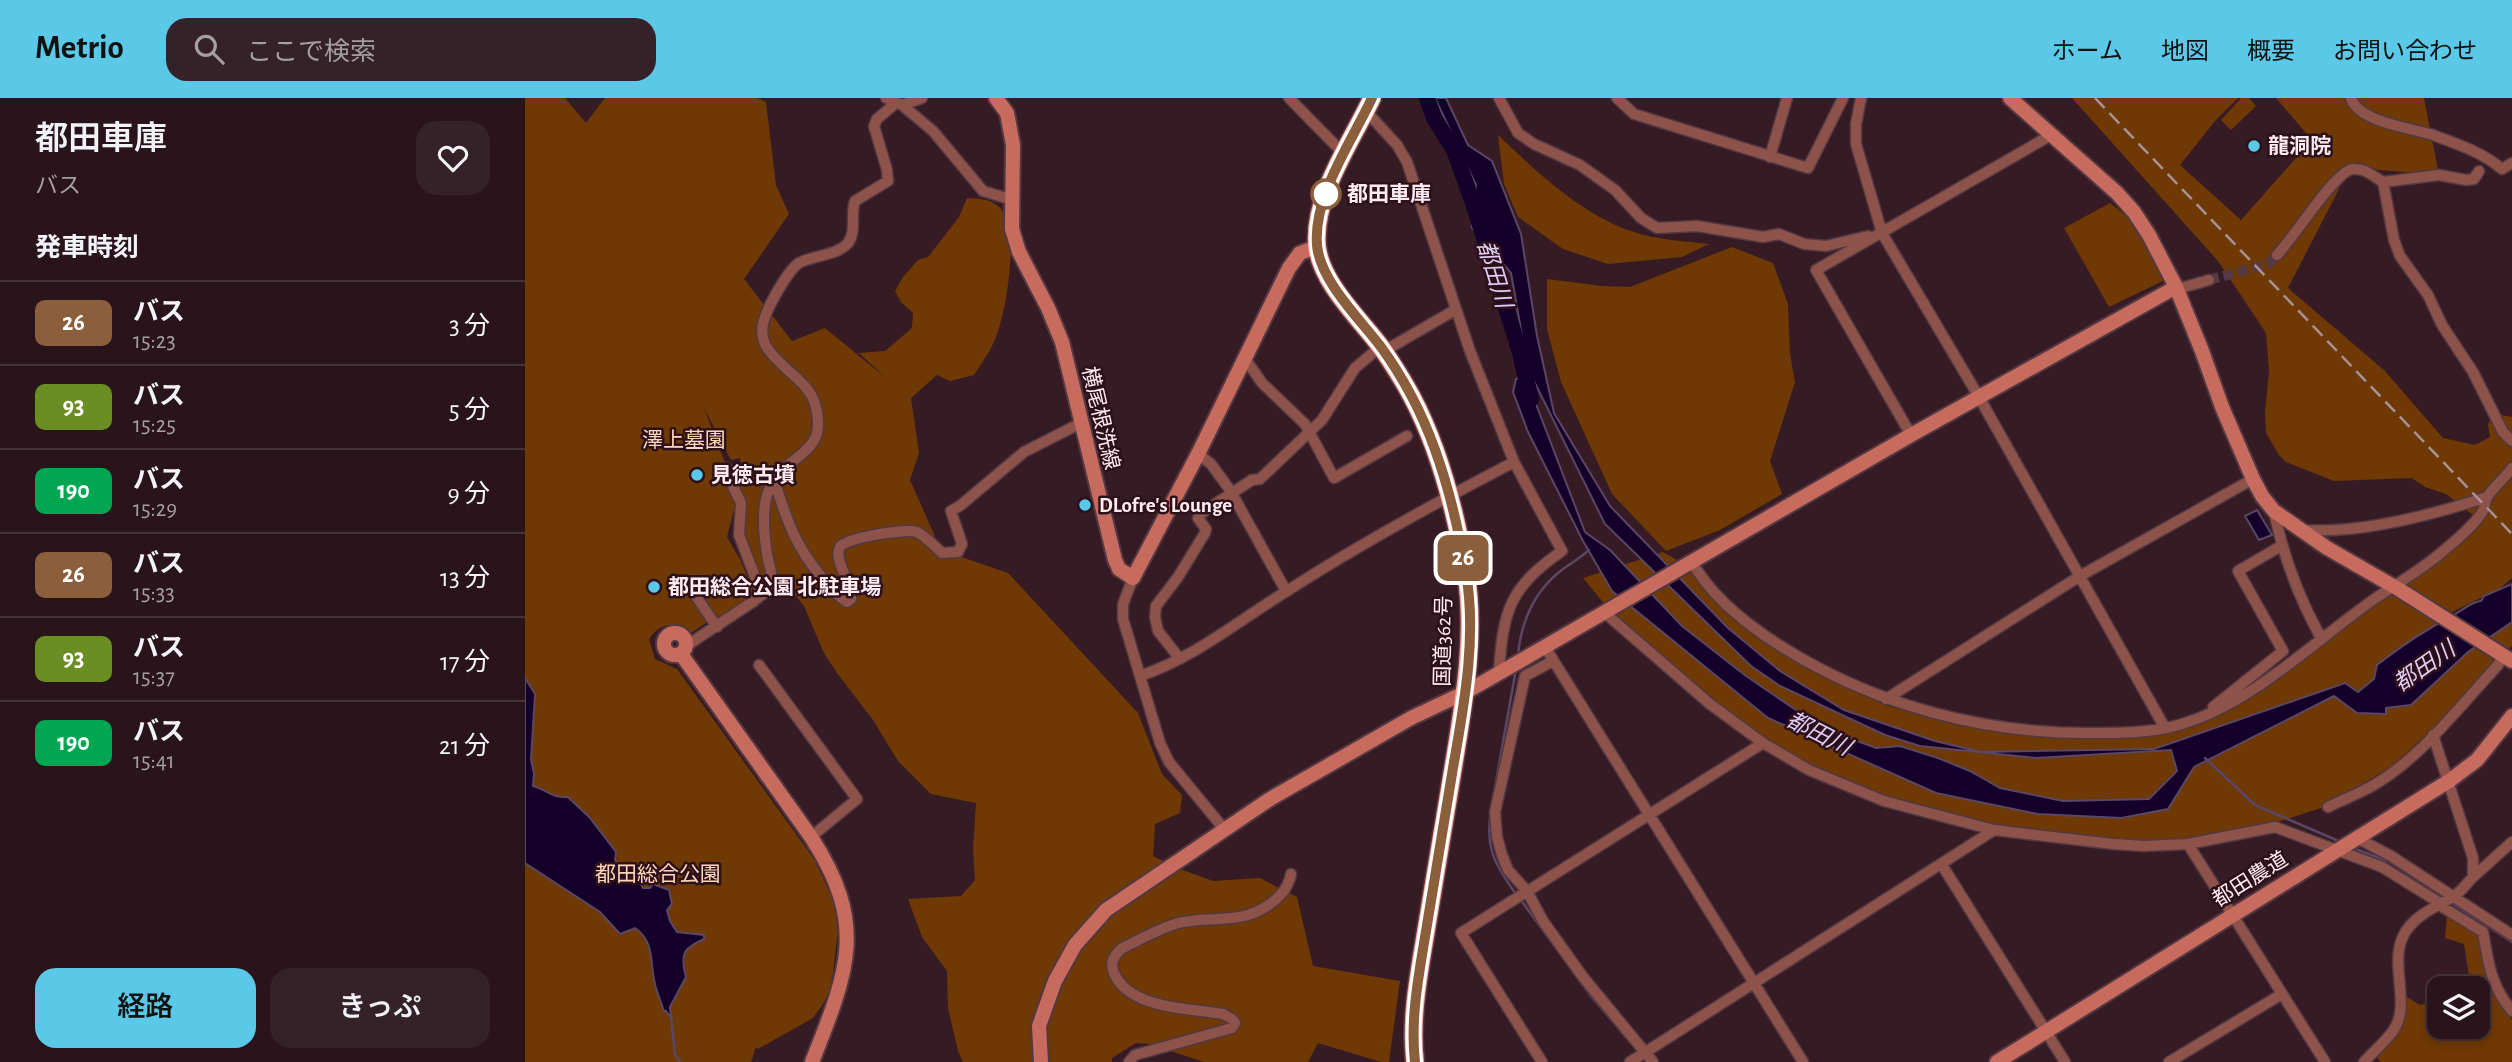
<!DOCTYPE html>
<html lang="ja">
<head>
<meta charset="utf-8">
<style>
	body { margin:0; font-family:"Alegreya Sans","Noto Sans JP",sans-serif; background:#352128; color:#f1f3f6; height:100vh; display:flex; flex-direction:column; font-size:26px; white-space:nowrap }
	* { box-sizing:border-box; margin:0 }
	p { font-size:23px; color:#a59ea3 }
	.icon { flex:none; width:38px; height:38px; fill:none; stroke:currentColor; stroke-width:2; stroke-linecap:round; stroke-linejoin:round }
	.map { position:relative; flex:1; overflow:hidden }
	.drawer { display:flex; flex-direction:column; background:#29141b; width:525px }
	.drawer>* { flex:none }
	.badge { padding:0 14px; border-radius:10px; font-size:24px; line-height:46px }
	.controls { position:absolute; left:1902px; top:878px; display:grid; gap:14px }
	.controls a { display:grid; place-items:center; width:63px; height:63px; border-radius:14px; background:#29141b; box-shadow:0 4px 10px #0003,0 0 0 2px #45333a; font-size:35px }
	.map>.badge { position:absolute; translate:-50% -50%; box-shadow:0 0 0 4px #fff }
	h2 { padding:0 35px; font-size:26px; line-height:63px }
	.round { display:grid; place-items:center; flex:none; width:74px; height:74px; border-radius:21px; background:#352128 }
	.summary { display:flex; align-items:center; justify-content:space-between; height:119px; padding:0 35px }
	h1 { font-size:33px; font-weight:600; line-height:52px }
	.button { display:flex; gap:14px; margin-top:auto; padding:14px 35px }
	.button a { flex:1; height:80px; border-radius:21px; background:#5bc8e7; color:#111; font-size:28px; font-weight:600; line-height:80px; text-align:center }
	.button a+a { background:#352128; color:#f1f3f6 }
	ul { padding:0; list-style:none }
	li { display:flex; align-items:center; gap:21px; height:84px; padding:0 35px; border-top:2px solid #45333a }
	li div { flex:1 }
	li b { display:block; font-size:26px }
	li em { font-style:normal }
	li .badge { min-width:77px; font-weight:700; text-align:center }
	header { display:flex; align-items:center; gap:42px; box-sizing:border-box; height:98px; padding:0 35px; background:#5bc8e7; color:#111 }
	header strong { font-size:33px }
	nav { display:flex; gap:38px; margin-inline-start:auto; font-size:24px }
	.search { width:490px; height:63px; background:#352128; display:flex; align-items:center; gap:18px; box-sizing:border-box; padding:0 24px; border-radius:21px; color:#a59ea3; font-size:26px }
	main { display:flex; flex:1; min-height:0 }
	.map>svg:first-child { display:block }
	.green { fill:#6e3905 }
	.water { fill:#140029; stroke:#5a4665; stroke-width:2 }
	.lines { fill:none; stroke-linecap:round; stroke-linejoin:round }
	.stream { stroke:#5a4665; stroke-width:2.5 }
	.river { stroke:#140029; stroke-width:16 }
	.street-tunnel { stroke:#553a43; stroke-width:10; stroke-dasharray:10 5; stroke-linecap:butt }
	.street-casing { stroke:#533841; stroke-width:13 }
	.secondary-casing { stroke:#533841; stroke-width:18 }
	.highway-casing { stroke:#533841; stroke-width:21 }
	.street { stroke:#8d534b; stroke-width:10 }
	.secondary { stroke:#c86b5f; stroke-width:14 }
	.highway { stroke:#fca598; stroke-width:18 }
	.rail { stroke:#a89197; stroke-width:2.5; stroke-dasharray:14 7; stroke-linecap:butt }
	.line-casing { stroke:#fff; stroke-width:16 }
	.line { stroke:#8b5e3c; stroke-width:10 }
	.poi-dot { fill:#5bc8e7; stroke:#2d111a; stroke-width:2.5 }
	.stop-dot { fill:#fff; stroke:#8b5e3c; stroke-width:3.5 }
	.labels { text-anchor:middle; stroke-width:5; stroke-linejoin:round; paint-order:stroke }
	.poi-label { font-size:21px; font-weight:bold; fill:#ffebf0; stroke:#2d111a; text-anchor:start }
	.stop-label { font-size:21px; font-weight:bold; fill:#ffebf0; stroke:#2d111a; text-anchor:start }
	.street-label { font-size:21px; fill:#ffebf0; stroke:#2d111a }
	.park-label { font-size:21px; fill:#ffd6ba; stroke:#2d111a }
	.water-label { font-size:23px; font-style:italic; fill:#dfcdf6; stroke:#2d111a }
</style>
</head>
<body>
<header>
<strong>Metrio</strong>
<div class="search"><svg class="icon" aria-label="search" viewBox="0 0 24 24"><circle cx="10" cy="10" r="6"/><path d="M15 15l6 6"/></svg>ここで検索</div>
<nav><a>ホーム</a><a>地図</a><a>概要</a><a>お問い合わせ</a></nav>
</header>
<main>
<section class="drawer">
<div class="summary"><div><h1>都田車庫</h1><p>バス</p></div><a class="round"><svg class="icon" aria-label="heart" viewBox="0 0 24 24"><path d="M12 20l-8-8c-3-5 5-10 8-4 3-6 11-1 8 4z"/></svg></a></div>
<h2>発車時刻</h2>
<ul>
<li><span class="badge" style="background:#8b5e3c;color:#fff">26</span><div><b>バス</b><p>15:23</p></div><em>3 分</em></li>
<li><span class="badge" style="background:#6b8e23;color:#fff">93</span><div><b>バス</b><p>15:25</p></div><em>5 分</em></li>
<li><span class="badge" style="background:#00a651;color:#fff">190</span><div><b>バス</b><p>15:29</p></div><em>9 分</em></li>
<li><span class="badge" style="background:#8b5e3c;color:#fff">26</span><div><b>バス</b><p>15:33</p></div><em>13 分</em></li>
<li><span class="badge" style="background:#6b8e23;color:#fff">93</span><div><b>バス</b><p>15:37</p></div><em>17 分</em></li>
<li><span class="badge" style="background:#00a651;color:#fff">190</span><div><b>バス</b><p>15:41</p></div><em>21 分</em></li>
</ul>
<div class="button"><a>経路</a><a>きっぷ</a></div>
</section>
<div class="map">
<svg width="1987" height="964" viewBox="0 0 1987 964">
	<rect width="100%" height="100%" fill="#371b24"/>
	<!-- green -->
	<path class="green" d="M0 0H40L61 25 80 0H232L241 4 251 87 264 116 219 181 267 243 300 230 361 280 334 255 360 253 387 230 388 215 376 204 370 193 378 179 393 162 403 159 434 119 442 100C453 101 463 100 473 108 497 128 481 218 469 244 464 255 456 266 449 277L425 283 412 277 386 300 394 355 385 382 416 452 483 475 613 615 637 676 657 697 655 715 630 726 628 758 652 770 688 783 735 780 772 799 788 868 875 883 864 964H856L793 945 783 964H679L624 946 611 945 587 960V964H438L433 953 423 910 422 873 397 839 383 801 436 798 450 782 448 751 451 705 406 696 373 663 348 622 312 575 299 555 279 508 258 482 236 488 217 438 211 384 218 374 215 360 206 362 179 310 201 367 195 371 211 404 202 439 216 463 228 493 225 499 191 523 188 520 163 537C149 523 136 524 124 541L130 561 152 571 289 761 307 799 311 814 313 832 308 875 305 893 298 906 288 920 233 951 231 949 226 964H0Z
		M1547 0H1713L1690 23 1655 67 1716 122 1787 42 1751 0H1899L1914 77 1854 72 1822 66 1814 91 1763 190 1860 273 1918 340 1950 347 1965 339 1963 326 1971 316 1987 319V480L1974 491 1923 516 1879 489 1925 452 1953 421 1921 396 1900 389 1887 380 1809 383 1761 364 1754 357 1741 335 1740 314 1744 274 1741 235 1693 163Z
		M1716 0H1724L1731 8 1706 32 1696 22Z
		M973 37C1012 74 1057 117 1109 134 1132 142 1160 143 1184 146L1157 159 1083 166 1038 151 993 119 979 86Z
		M1585 105 1607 122 1640 182 1584 209 1539 130Z
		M1207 149 1248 165 1263 206 1265 256 1270 284 1245 363 1257 396 1195 432 1141 453 1087 396 1036 284 1022 231V181L1077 188 1105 189Z
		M1138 454 1161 467 1255 552 1360 607 1435 628 1529 635H1577L1664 624 1688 617 1866 495 1969 562 1924 616 1866 669 1796 710 1718 735 1637 744 1574 743 1464 728 1424 715 1391 708 1308 679 1264 656 1230 637 1091 520 1058 480Z
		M1987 521V548L1981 553 1962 541Z
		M1922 818 1956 837 1977 907 1987 922V964H1855L1852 958 1877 931 1882 899 1895 907 1914 902V929H1953V891H1946L1939 846 1920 840Z"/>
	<!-- water -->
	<path class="water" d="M910 0H921L943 47 967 63 996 136 1012 238 1029 315 1085 408 1203 530 1255 573 1319 612 1410 643 1456 654 1629 651 1820 585 1833 594 1849 581 1852 567C1876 548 1900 532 1927 518 1937 513 1945 504 1956 503L1959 498 1987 486V524L1943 554 1886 607 1861 610V616L1832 615 1809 598 1669 669 1643 711 1596 720 1513 716 1411 695 1243 620 1087 493 1058 443 1003 334 988 294 991 281 1001 280 1060 434 1085 452 1157 528 1221 578 1271 612 1316 637 1351 650 1375 648 1413 660 1445 673 1475 690 1538 703 1624 701 1652 673 1646 652 1511 660 1395 648 1360 637 1255 588 1226 568 1080 426 1003 271 986 175 947 130 951 87Z
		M1732 412 1747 437 1734 442 1720 418Z
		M0 580 10 596 6 662 9 675 8 688C23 692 25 700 43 699L65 720 91 754 90 762 102 777 115 785 118 790H125L128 786 144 792 147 806 142 812 145 823 152 834 179 837V841C158 850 155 856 161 879L145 909 146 920 141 913H139C136 904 132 895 130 886 125 867 130 843 110 830L95 836 75 814 0 765Z"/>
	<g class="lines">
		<!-- stream -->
		<path class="stream" d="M993 557C996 525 1008 496 1033 475 1043 467 1054 461 1064 452
			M1680 660 1730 707 1816 744
			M967 706 991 571
			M966 712C960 749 969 766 991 796
			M1828 750 1865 764 1920 800
			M995 801 1065 897 1122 964
			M1925 804 1987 844
			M146 917 150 957 156 964"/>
		<!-- river -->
		<path class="river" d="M902 0 909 20 929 52 950 111 994 251 1006 301"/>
		<!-- street-tunnel -->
		<path class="street-tunnel" d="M1684 182 1743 166 1752 157"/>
		<!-- street casing -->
		<g class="street-casing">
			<path id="street" d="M361 0 377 7 408 33 458 93 488 102
				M764 0 819 56
				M974 0 993 35 1009 46 1055 67 1090 92 1116 120 1132 130 1172 128 1238 139 1254 136 1279 146 1301 148 1343 138
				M1092 0 1109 16 1283 70 1318 0
				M1336 0 1331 26V46L1357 135 1454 299 1640 630
				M1826 0C1833 24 1887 30 1908 37 1932 46 1957 54 1977 71L1987 65
				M377 7 397 0
				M841 13 872 47 882 64 945 253 989 364 1037 453C985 489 978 512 974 574
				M1245 59 1262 0
				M1858 84 1914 77 1941 82 1949 81 1954 73
				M1752 157C1768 141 1811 72 1828 71 1840 70 1848 78 1858 84L1869 142 1875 158 1903 197 1917 227 1948 274 1978 334 1987 343
				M1651 189 1656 190 1684 182
				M859 253 930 212
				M719 259 737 285 780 326 809 380 882 338
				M1386 337 1291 172 1528 36
				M673 356 686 366 705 392 761 493
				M202 370 200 372 216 405 214 437 237 497
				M249 382C262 421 268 444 294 476 302 486 311 497 322 504L326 501C327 484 308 462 315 449 319 440 382 430 392 434 402 439 409 448 417 455L433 454 437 446 426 413 436 407 499 354 556 325
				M1749 413C1758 458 1774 500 1796 540
				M1777 432C1835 436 1907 417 1962 399
				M1167 464C1186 498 1221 526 1254 547 1350 608 1461 637 1575 635 1604 635 1635 634 1663 624 1730 602 1791 542 1848 502 1871 486 1895 473 1917 454 1930 443 1949 428 1958 413 1960 408 1960 402 1963 398 1969 388 1980 380 1987 370
				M608 480 598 506V521L635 645 644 664 699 731
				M168 494 192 529
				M1080 515 1185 606 1238 645 1284 672 1359 703 1469 732 1588 746 1619 748 1663 746 1750 729 1857 769 1915 805 1919 810 1958 834C1964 867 1965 886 1987 913
				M161 548 229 503 247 488C248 477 244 467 242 456 239 437 236 410 244 392 262 352 305 359 290 306 281 273 224 260 240 219 244 207 263 172 274 165 288 157 312 158 323 145 332 133 325 116 330 103L363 83 362 72 349 28 352 21 371 5
				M1020 549 1278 964
				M655 561 633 533 630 519 631 508 653 479 680 435 681 431 673 420 675 416 727 382 735 381 797 322 830 270 856 248
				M1028 563 1000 578 970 714 972 739 977 757 983 772 1002 793 1018 823 1058 879 1128 964
				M234 567 332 701 286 739
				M615 578C669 560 713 523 762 493 835 446 912 404 989 364
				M1361 601 1555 478 1728 381
				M1688 609 1758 553 1713 473 1756 448
				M1803 709C1817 702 1833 696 1847 688 1895 661 1936 607 1973 567L1979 557
				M1832 740 1866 758 1987 837
				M1663 746 1800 964
				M1417 767 1540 964
				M1948 779 1987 744
				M604 964 610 957 707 930 710 925 707 921 698 916C664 910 604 911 589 875 585 865 588 859 596 851 613 842 632 832 650 826 684 816 713 829 745 806 757 797 763 790 766 776
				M1017 964 936 835 1238 645
				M1105 964 1469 732
				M1644 964 1757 896
				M1839 964C1848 954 1860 944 1868 933 1888 905 1861 863 1881 833 1893 815 1912 809 1929 798 1936 794 1942 785 1948 779V760L1908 637"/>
		</g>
		<!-- secondary casing -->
		<g class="secondary-casing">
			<path id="secondary" d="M471 0 482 15 488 47 487 131 494 154 523 210 537 244 590 462 594 471 608 480 673 356 764 170 775 155 792 149
				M1485 0 1592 95 1609 114 1624 137 1651 189 1677 253 1697 309 1728 381 1737 398 1749 413 1802 450 1875 492 1987 563
				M139 546a11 11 0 1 1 22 0a11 11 0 1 1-22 0Z
				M156 556 286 739C343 827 323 873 287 964
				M516 964 514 928 530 883 550 847 581 812 745 701 886 620 941 594 1002 559 1386 337 1651 189
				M1472 964 1924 683 1952 662 1987 618"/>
		</g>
		<!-- highway casing -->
		<g class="highway-casing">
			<path id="highway" d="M847 0C827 43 788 98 792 147 795 184 835 221 856 249 867 265 878 282 887 299 916 354 931 415 941 475 951 538 939 603 929 665 920 721 910 777 901 833 894 876 885 920 890 964"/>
		</g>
		<!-- street -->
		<use href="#street" class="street"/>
		<!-- secondary -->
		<use href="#secondary" class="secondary"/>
		<!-- highway -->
		<use href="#highway" class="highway"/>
		<!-- rail -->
		<path class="rail" d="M1570 0 1987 436"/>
	</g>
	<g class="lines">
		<!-- line casing -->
		<g class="line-casing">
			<path id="line" d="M847 0C827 43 788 98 792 147 795 183 835 221 856 249 867 264 878 282 887 299 916 354 931 415 941 475 952 540 939 607 928 670 919 724 910 778 901 833 894 876 885 920 890 964"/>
		</g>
		<!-- line -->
		<use href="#line" class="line"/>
	</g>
	<!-- markers -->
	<g class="poi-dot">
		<circle cx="1729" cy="48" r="7"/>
		<circle cx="172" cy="377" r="7"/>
		<circle cx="560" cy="407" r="7"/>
		<circle cx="129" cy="489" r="7"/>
	</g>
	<circle class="stop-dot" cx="801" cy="96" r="14"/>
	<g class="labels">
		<!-- poi labels -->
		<g class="poi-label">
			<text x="1743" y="55">龍洞院</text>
			<text x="186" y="384">見徳古墳</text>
			<text x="574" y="414">DLofre's Lounge</text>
			<text x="143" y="496">都田総合公園 北駐車場</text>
		</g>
		<!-- stop labels -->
		<g class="stop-label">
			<text x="822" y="103">都田車庫</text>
		</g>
		<!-- street labels -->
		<g class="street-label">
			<text transform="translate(576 320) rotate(77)" y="7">横尾根洗線</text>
			<text transform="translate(918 543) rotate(-89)" y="7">国道362号</text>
			<text transform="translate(1725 781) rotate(-32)" y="7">都田農道</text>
		</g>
		<!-- park labels -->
		<g class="park-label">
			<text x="159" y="349">澤上墓園</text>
			<text x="133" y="783">都田総合公園</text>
		</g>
		<!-- water labels -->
		<g class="water-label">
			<text transform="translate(970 176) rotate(73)" y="8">都田川</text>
			<text transform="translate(1899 568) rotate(-35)" y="8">都田川</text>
			<text transform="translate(1294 635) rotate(27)" y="8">都田川</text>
		</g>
	</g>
</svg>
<div class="controls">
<a><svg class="icon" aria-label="layers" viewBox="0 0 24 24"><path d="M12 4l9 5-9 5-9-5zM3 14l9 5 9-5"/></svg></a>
</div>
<b class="badge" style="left:938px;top:460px;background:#8b5e3c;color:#fff">26</b>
</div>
</main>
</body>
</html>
